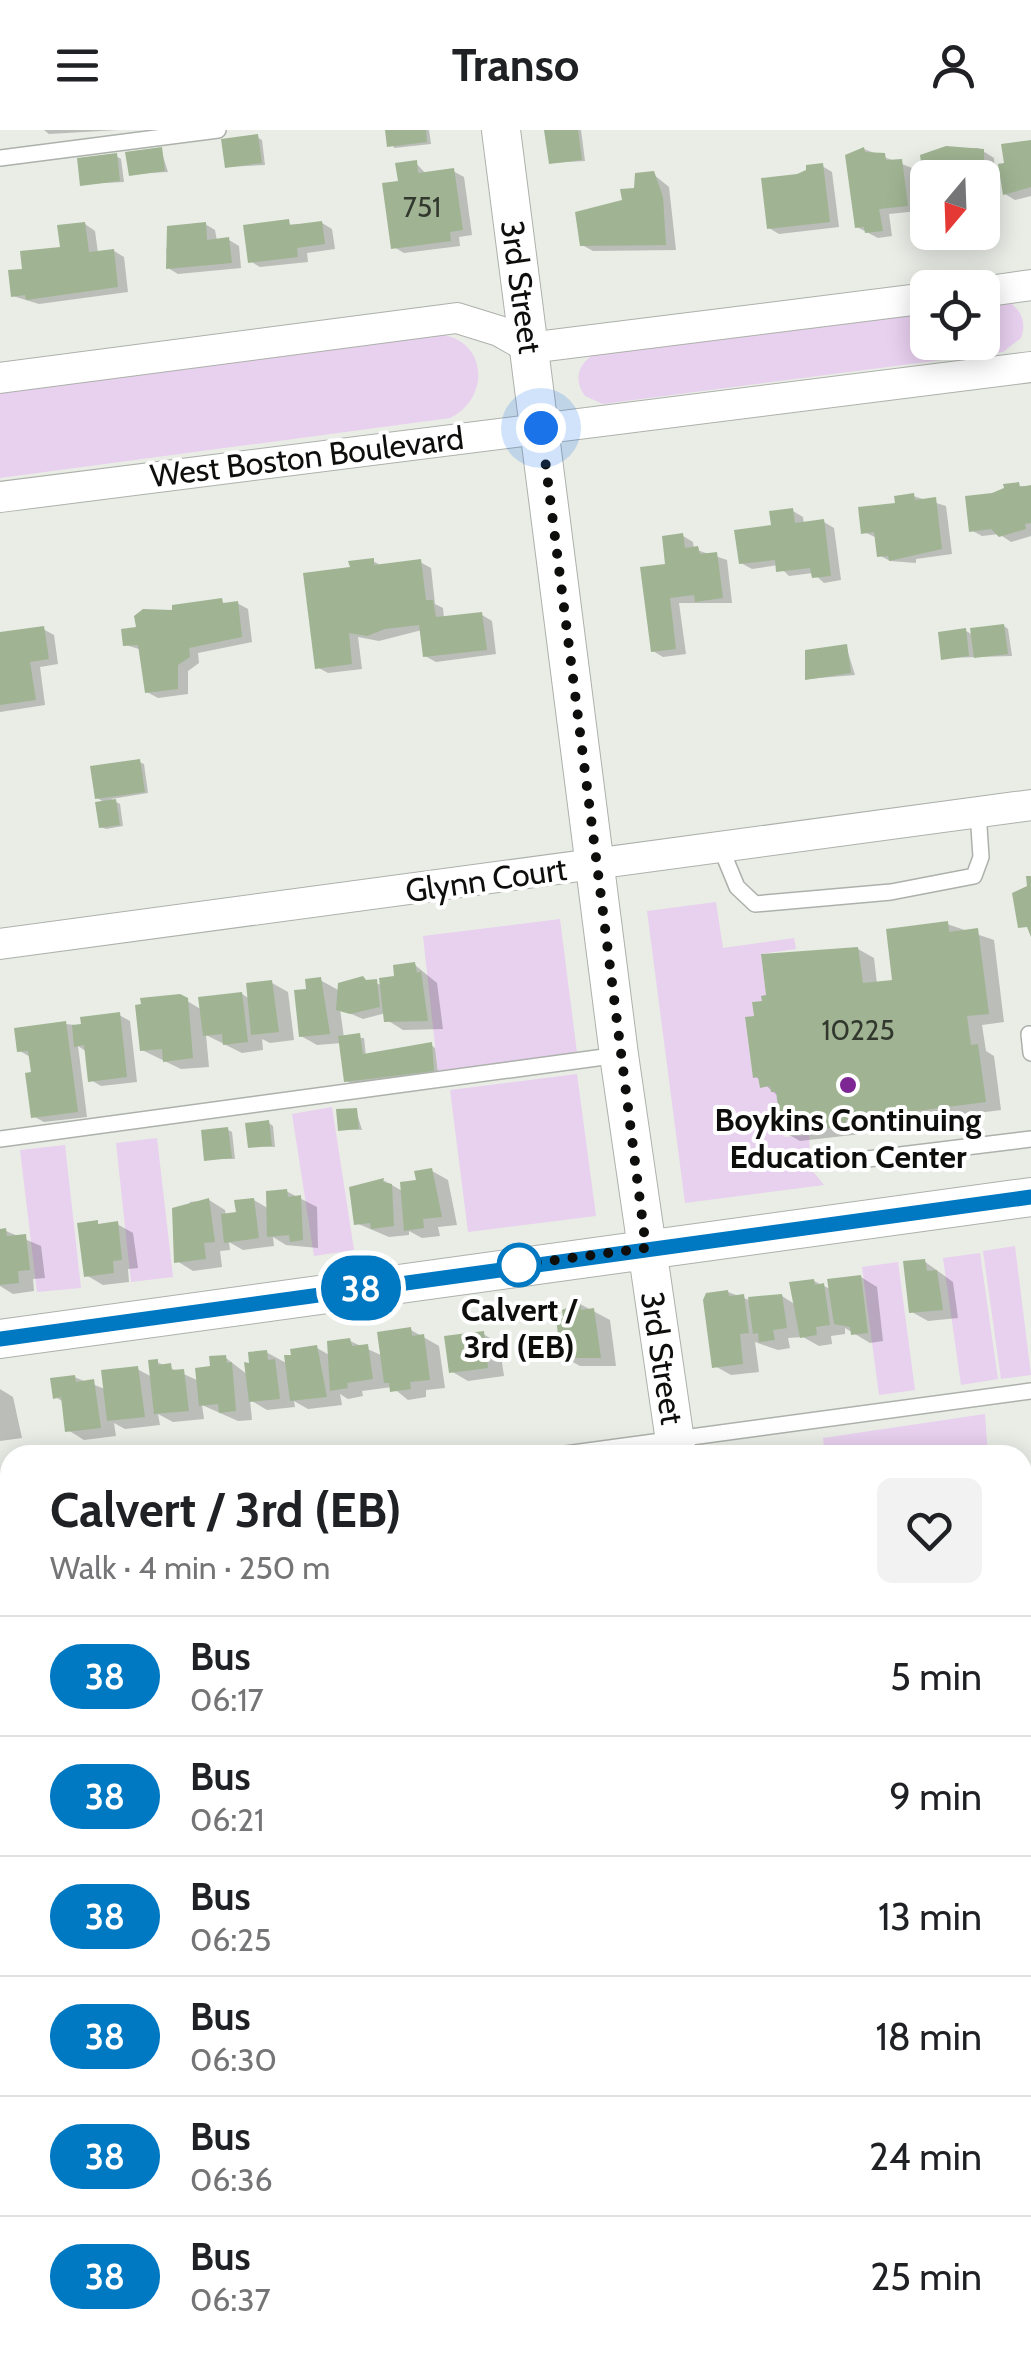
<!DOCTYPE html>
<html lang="en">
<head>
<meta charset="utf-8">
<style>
	body { margin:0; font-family:Cabin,sans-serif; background:#f2f2f2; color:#202124; height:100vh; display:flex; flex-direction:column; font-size:38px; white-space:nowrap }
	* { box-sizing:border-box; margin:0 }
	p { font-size:32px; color:#757577 }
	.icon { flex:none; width:55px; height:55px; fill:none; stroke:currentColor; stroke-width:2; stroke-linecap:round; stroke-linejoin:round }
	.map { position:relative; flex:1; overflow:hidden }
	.side { position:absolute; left:0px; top:1315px; width:1032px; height:912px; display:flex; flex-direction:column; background:#fff; border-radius:30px 30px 0 0; box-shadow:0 5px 25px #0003 }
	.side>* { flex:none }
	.badge { padding:0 20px; border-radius:32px; font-size:35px; line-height:65px }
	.needle { width:65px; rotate:199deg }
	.fabs { position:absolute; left:910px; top:30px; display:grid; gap:20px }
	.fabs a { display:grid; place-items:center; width:90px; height:90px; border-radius:15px; background:#fff; box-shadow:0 5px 25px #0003; font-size:50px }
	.you { position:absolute; width:50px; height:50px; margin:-25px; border:8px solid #fff; border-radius:50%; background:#1a73e8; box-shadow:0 0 0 15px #1a73e833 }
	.map>.badge { position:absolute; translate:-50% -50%; box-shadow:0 0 0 5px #fff }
	.round { display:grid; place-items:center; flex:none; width:105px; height:105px; border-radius:15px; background:#f2f2f2 }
	.summary { display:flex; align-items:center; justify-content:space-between; height:170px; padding:0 50px }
	h1 { font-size:48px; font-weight:700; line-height:75px }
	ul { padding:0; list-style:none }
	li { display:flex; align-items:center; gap:30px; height:120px; padding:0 50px; border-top:2px solid #e0e0e0 }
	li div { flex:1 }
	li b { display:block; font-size:38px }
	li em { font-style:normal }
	li .badge { min-width:110px; font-weight:700; text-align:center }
	header { display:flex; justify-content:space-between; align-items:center; height:130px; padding:0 50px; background:#fff; font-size:45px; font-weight:700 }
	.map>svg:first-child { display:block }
	.green { fill:#e8d0ef }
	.shadow { fill:#0003 }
	.building { fill:#a0b493 }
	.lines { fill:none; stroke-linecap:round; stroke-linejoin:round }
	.service-casing { stroke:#adb1ab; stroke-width:18 }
	.minor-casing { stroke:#adb1ab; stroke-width:32 }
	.tertiary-casing { stroke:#adb1ab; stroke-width:40 }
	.service { stroke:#fff; stroke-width:15 }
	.minor { stroke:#fff; stroke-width:30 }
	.tertiary { stroke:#fff; stroke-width:38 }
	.line-casing { stroke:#fff; stroke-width:22 }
	.line { stroke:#0079c2; stroke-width:15 }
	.walk { stroke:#0e0f0d; stroke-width:10; stroke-dasharray:0 18 }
	.poi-dot { fill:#7d2795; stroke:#fff; stroke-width:4 }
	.stop-dot { fill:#fff; stroke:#0079c2; stroke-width:5 }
	.labels { text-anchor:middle; stroke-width:8; stroke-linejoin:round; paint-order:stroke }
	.number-label { font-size:28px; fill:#32382e }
	.street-label { font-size:32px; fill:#0e0f0d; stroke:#fff }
	.poi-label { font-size:32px; font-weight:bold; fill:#0e0f0d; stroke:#fff }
	.stop-label { font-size:32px; font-weight:bold; fill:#0e0f0d; stroke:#fff }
</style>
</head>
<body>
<header><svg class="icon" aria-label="menu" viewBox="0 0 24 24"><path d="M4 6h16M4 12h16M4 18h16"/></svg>Transo<svg class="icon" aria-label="person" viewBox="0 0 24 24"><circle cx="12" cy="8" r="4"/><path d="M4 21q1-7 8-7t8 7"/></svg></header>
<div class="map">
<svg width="1031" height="2226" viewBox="0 0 1031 2226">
	<rect width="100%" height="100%" fill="#e9ede6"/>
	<!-- green -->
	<path class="green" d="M1007 171C1021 179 1027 192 1021 208L1003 222 603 274 585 266C573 250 578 233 596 223L927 179 928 212H982L983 172Z
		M437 204C487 208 492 267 450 288L0 348V262Z
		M716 772 723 818 794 808 796 819 761 824 766 865 762 871 752 872 754 886 745 888 753 947H758L760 958 770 956 771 962H776L784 1007 809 1005 811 1039 824 1055 685 1073 647 781Z
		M560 789 577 923 438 942 423 806Z
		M577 944 596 1086 468 1102 450 960Z
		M332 977 354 1120 314 1126 292 984Z
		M157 1008 173 1147 131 1152 116 1013Z
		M65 1015 81 1158 37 1162 20 1020Z
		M1015 1116 1031 1245 1001 1249 983 1121Z
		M980 1123 998 1249 961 1255 943 1128Z
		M898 1132 915 1260 879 1265 862 1137Z
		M985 1284 988 1325H825L823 1308Z
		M1031 1507V1646L1023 1647V1508Z
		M10 1642V1784L0 1786V1643Z"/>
	<!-- shadow -->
	<path class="shadow" d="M44 0H118L49 4Z
		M387 0H429L431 14 394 18Z
		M547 0H581L585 31 551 33Z
		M257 7 262 10 265 35 228 37Z
		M1031 12V66L1015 70 1005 64Z
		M978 18 994 28 997 75 982 77V48H928V74L920 60 927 55 923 26 946 19Z
		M864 19 912 38 918 81 889 84 892 106 878 108 857 97Z
		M161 20 168 42 131 44Z
		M116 26 121 29 124 52 83 54Z
		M416 33 427 45 453 41 464 47 472 105 459 107 460 116 404 123 394 117 401 53Z
		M822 36 832 42 839 97 779 104 769 98 809 42Z
		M653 44 669 57 676 120 593 121 582 115Z
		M322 93 332 99 335 119 307 123 308 132 260 137 250 131 246 97Z
		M85 94 95 101 98 123 114 121 124 127 128 162 39 174 13 166 25 141 63 119Z
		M205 94 215 100 217 111 229 110 239 116 241 138 178 144 168 138 166 119Z
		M1006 356H1031V406L1011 412 999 404 982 406 971 400Z
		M913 366 946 376 952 424 916 429V433L890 431 879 425 877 408 864 402Z
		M793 381 803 387 804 394 824 392 834 398 841 450 824 453 813 443 789 446 778 435 752 439 741 433Z
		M683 406 693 412 694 419 727 430 732 473H679L686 524 663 527 653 521 668 436Z
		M373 431 382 436 420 432 431 438 435 474 443 478 444 489 482 485 492 491 496 524 436 532 425 526 422 500 379 511 358 507 362 539 328 543 317 537 353 440Z
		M237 473 248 479 252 512 198 523 199 533 188 541V564L158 568 147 562 142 520 126 515 139 499Z
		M1004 496 1008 499 1012 526 944 528 966 501 973 505Z
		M43 499 54 505 58 534 40 537 45 575 0 582V505Z
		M846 516 855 545 808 549Z
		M139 632 144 634 148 663 111 669 120 674 123 696 106 699 101 697 106 673 97 668Z
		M947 794 994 810 1004 892 982 895 986 921 994 926 1001 980 861 998V1004L800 1011 784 1002 778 966 755 946 756 888 764 873 858 819 874 828 877 854 895 852Z
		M415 835 437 853 443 899 403 900 387 890 386 883 363 889 340 879 344 908H364L366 926 431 915 435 918 438 943 351 953 346 951 342 913 317 915 301 906 309 861 320 850 340 861 370 852 382 855Z
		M272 853 288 862 294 910 270 913 262 909 263 920 242 923 206 905 209 937 181 939 142 920 179 866 202 880 242 864 250 869Z
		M119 885 130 891 137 952 101 956 91 950 87 922 78 916 87 987 44 992 33 986 32 928 20 921 66 894 84 896Z
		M356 980 362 1000 341 999Z
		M269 993 273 996 275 1017 250 1016Z
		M228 1000 232 1002 235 1029H206Z
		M432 1041 448 1050 457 1095 438 1097 440 1106 422 1108 409 1101V1105L389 1107 356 1093 383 1050 404 1062Z
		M286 1061 317 1077 318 1118 286 1115 273 1107 274 1116 243 1120 229 1112 230 1120 220 1121 222 1137 193 1141 177 1131 190 1072 209 1070 225 1080 226 1086 238 1084 254 1070 269 1079Z
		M117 1094 133 1103 138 1138 128 1139 129 1152 103 1155 86 1145Z
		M6 1101 41 1116 45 1148 33 1149 34 1161 13 1164 0 1156V1102Z
		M924 1131 953 1152 958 1188 928 1191 912 1182Z
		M861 1147 877 1157 883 1211 870 1213 845 1198V1204L831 1206 832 1214 819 1216 803 1207 788 1208 790 1218 778 1220 755 1212 759 1242 731 1245 715 1236 728 1162 749 1170 782 1166 796 1175 814 1151 832 1160Z
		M580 1174 610 1190 616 1236H580L564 1227Z
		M411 1200 439 1216 445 1258 426 1260V1267L408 1270 392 1257 362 1261 363 1266 348 1269 340 1264 342 1275 308 1279 294 1271 295 1277 267 1280 250 1270 252 1290 238 1291 202 1275 204 1289 173 1292 158 1284 160 1295 125 1299 114 1293 116 1306 84 1310 68 1300 64 1272 55 1267 74 1247 105 1259 137 1239 152 1247 157 1232 199 1251 226 1228 248 1245 266 1222 288 1234 317 1218 331 1226 350 1211 383 1226Z
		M483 1204 499 1213 504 1246 468 1251 451 1241Z
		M0 1259 13 1267 22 1308 0 1311Z
		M223 1317 228 1325H204L203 1319Z
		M1031 1351V1425L1026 1426 1022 1423V1352Z
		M1 1500 10 1505V1561L0 1559Z
		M1022 1729 1031 1734V1788L1022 1789Z
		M0 1873 7 1877 10 1905V1920L0 1921Z
		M1031 1907V1975L1030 1981 1022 1980V1908Z
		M0 2055 10 2076 8 2104 0 2105Z
		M19 2218H45L46 2224 24 2226Z
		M451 2218H609L610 2226H453Z
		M648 2218H699L701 2226H660Z"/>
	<!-- building -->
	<path class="building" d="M385 0H426L427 12 387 17Z
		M544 0H578L582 30 549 34Z
		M258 4 262 33 225 38 221 9Z
		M1031 10V57L1003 65 998 34 1004 33 1001 14Z
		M946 16 984 19V48H928V70H922L917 60 924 54 920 25Z
		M162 17 165 41 129 46 125 22Z
		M864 17 865 22 885 23 886 30 902 29 908 76 879 79 883 101 865 103 864 97 855 98 845 25Z
		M117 23 120 51 80 56 77 28Z
		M417 30 418 43 454 38 463 100 450 102 451 111 391 119 382 53 398 51 395 33Z
		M823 33 830 92 767 99 761 48 797 44 806 40V35Z
		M654 41 663 67 666 115 580 116 575 82 622 70 620 59 634 58 635 43Z
		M289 89 290 95 322 91 325 114 297 118 298 127 248 133 243 95Z
		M85 92 89 122 114 119 118 157 26 170 25 165 11 167 8 140 22 139 20 121 60 117 57 95Z
		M206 92 207 110 229 107 232 133 166 139 167 96Z
		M1019 352 1020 357 1031 355V393L1025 394 1026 399 999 407 991 399 969 402 965 366 992 363 1004 358 1003 354Z
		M914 363 915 370 936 367 942 419 889 431 888 426 877 427 874 402 861 404 858 377 895 373 894 366Z
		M793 378 795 393 824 389 831 446 812 448 810 438 776 442 775 430 739 434 734 400 771 395 769 381Z
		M683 403 685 418 698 416 700 424 717 422 723 468 695 472 694 465 670 468 676 519 651 522 640 437 665 434 662 406Z
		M374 428V435L421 429 426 470H433L436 487 482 482 487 520 423 527 419 495 385 499 367 506 349 503 352 534 315 539 303 443 350 437 348 431Z
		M222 468 223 473 238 471 242 507 189 518 190 527 178 535V559L145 563 138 515 123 516 121 499 136 497 134 486 143 479 172 480V475Z
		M1004 494 1008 524 974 528 970 498Z
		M44 496 49 529 30 532 36 570 0 575V502Z
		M966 498 969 526 941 530 938 502Z
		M847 514 851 543 805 550V520Z
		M140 629 145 662 95 669 90 636Z
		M116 669 120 695 99 698 95 672Z
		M1026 746H1031V807L1027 797 1018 798 1012 763 1027 756Z
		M948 791 949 802 978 798 989 884 967 886 971 915 978 914 986 972 846 990V996L782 1004 776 962H771L770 956 760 958 758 947 753 948 745 887 754 886 752 872 762 871 761 866 766 865 761 824 858 817 863 853 892 850 886 799Z
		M415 832 417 843 421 841 428 891 384 892 379 848 394 846 393 835Z
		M363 846 366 850 377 849 380 877 350 884 336 880 338 853Z
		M321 847 330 904 299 907 294 860 306 859 305 849Z
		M272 850 279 902 251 905 246 853Z
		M242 862 248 912 223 915 222 904 203 906 198 867Z
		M180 864 188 868 193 928 163 932 162 919 140 921 135 875 141 874 140 868Z
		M120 882 127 947 88 952 84 915 74 917 72 895 81 894 80 887Z
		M66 891 78 982 31 988 25 943 31 942 28 921 17 922 14 898Z
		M360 903 363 924 432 912 434 941 344 952 338 906Z
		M357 978 359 999 338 1001 336 979Z
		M269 990 272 1016 248 1018 245 993Z
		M228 997 232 1028 204 1031 201 1000Z
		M432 1038 442 1087 423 1089 424 1098 404 1101 400 1052 416 1050 414 1041Z
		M384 1048 383 1052 392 1054 394 1096 371 1099 370 1093 354 1095 349 1057Z
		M287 1059 288 1067 301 1065 303 1110 290 1112 289 1105 267 1107 266 1061Z
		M209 1068 215 1112 204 1113 206 1129 174 1133 172 1078Z
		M254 1068 259 1108 224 1113 221 1084 236 1082 234 1070Z
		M98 1090V1094L118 1091 122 1130 113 1131 114 1143 84 1147 77 1093Z
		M6 1098 7 1106 26 1104 30 1140 18 1141 19 1153 0 1155V1099Z
		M925 1129 927 1141 937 1140 943 1180 909 1183 903 1131Z
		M861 1145 868 1203 851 1205 850 1197 834 1194 827 1149Z
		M814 1149 815 1155 824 1153 830 1195 816 1197 817 1205 800 1208 789 1152Z
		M728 1160 729 1166 744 1164 749 1203 740 1204 743 1234 712 1238 703 1170 706 1163Z
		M782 1164 787 1198 773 1200 775 1210 759 1212 758 1203 753 1204 748 1167Z
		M580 1172 581 1180 594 1178 601 1228H561L556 1189 563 1188 562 1180Z
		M411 1197 412 1206 424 1204 430 1250 410 1252 411 1259 390 1262 389 1253H384L377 1202Z
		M484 1201 488 1238 449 1243 444 1206Z
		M350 1208 352 1216 368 1214 373 1249 347 1253 348 1258 330 1261 327 1211Z
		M317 1215 327 1267 290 1271 284 1225H291L290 1219Z
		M267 1220 268 1230 275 1229 280 1269 249 1272 244 1232 249 1233 248 1222Z
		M226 1225 227 1233 232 1232 236 1281 219 1283 218 1274 199 1276 195 1238 210 1236 209 1226Z
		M158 1229V1235L171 1233 172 1240 184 1239 189 1281 154 1284 148 1230Z
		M138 1236 145 1287 107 1291 101 1240Z
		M75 1245 76 1252 94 1249 101 1298 65 1302 61 1267 53 1269 50 1248Z
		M1031 1349V1415L1022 1416V1350Z
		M10 1506V1557L0 1559V1507Z
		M1031 1904V1969L1022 1970V1905Z
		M10 2128V2154L1 2155 0 2129Z
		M419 2218H442L443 2226H395Z
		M449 2218H495L496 2226H450Z
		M501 2218H541L542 2226H503Z
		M549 2218H595L596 2226H551Z"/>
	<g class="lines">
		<!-- service casing -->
		<g class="service-casing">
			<path id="service" d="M0 28 218 0
				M720 716 737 757 755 774 891 762 974 746 981 727 978 682
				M1029 904 1031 923
				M0 1009 619 925
				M851 1031 1031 1009
				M558 1325 1031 1261
				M0 1397 10 1396
				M1022 1658 1031 1657
				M0 1795 10 1794
				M1022 2051 1031 2050
				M0 2190 10 2189"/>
		</g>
		<!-- minor casing -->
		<g class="minor-casing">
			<path id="minor" d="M982 162 1031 155
				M0 248 457 188 499 201 529 218 928 168
				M0 367 1031 237
				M0 814 1031 675
				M1022 1472 1031 1471
				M0 1608 10 1607
				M1022 1841 1031 1840
				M0 1982 10 1980"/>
		</g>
		<!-- tertiary casing -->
		<g class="tertiary-casing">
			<path id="tertiary" d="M501 0 619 925 677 1325
				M0 1209 1031 1067
				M796 2218 797 2226"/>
		</g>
		<!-- service -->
		<use href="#service" class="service"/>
		<!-- minor -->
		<use href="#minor" class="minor"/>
		<!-- tertiary -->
		<use href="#tertiary" class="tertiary"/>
	</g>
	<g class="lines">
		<!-- line casing -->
		<g class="line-casing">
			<path id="line" d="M0 1209 1031 1067"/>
		</g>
		<!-- line -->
		<use href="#line" class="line"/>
		<!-- walk -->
		<path class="walk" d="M519 1135 646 1118 541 298"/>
	</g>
	<!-- markers -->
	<circle class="poi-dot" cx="848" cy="955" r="10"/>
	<circle class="stop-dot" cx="519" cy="1135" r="20"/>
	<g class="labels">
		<!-- number labels -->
		<g class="number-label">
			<text x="422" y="87">751</text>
			<text x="858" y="910">10225</text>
		</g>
		<!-- street labels -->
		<g class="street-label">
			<text transform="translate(521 157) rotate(82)" y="11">3rd Street</text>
			<text transform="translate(307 327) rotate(-7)" y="11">West Boston Boulevard</text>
			<text transform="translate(486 750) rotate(-8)" y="11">Glynn Court</text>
			<text transform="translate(662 1228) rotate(81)" y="11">3rd Street</text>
		</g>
		<!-- poi labels -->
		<g class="poi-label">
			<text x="848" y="1001">Boykins Continuing<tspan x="848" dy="37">Education Center</tspan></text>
		</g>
		<!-- stop labels -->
		<g class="stop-label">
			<text x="519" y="1191">Calvert /<tspan x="519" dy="37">3rd (EB)</tspan></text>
		</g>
	</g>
</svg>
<div class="fabs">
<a><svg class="needle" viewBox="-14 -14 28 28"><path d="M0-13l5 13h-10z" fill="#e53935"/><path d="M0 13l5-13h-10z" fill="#757577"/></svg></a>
<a><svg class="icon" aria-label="locate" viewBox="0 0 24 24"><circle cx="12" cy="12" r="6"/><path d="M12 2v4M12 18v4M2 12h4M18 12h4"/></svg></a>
</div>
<div class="you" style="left:541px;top:298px"></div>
<b class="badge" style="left:361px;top:1158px;background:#0079c2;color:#fff">38</b>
<section class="side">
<div class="summary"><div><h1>Calvert / 3rd (EB)</h1><p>Walk · 4 min · 250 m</p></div><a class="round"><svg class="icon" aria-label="heart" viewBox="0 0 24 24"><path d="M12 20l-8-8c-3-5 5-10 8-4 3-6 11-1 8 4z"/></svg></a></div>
<ul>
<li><span class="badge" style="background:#0079c2;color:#fff">38</span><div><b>Bus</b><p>06:17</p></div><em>5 min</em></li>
<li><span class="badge" style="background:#0079c2;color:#fff">38</span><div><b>Bus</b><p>06:21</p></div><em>9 min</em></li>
<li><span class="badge" style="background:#0079c2;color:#fff">38</span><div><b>Bus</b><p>06:25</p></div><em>13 min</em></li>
<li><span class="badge" style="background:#0079c2;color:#fff">38</span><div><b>Bus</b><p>06:30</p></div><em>18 min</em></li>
<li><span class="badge" style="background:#0079c2;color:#fff">38</span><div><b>Bus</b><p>06:36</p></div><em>24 min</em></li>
<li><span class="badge" style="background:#0079c2;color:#fff">38</span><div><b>Bus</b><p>06:37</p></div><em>25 min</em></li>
</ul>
</section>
</div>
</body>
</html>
